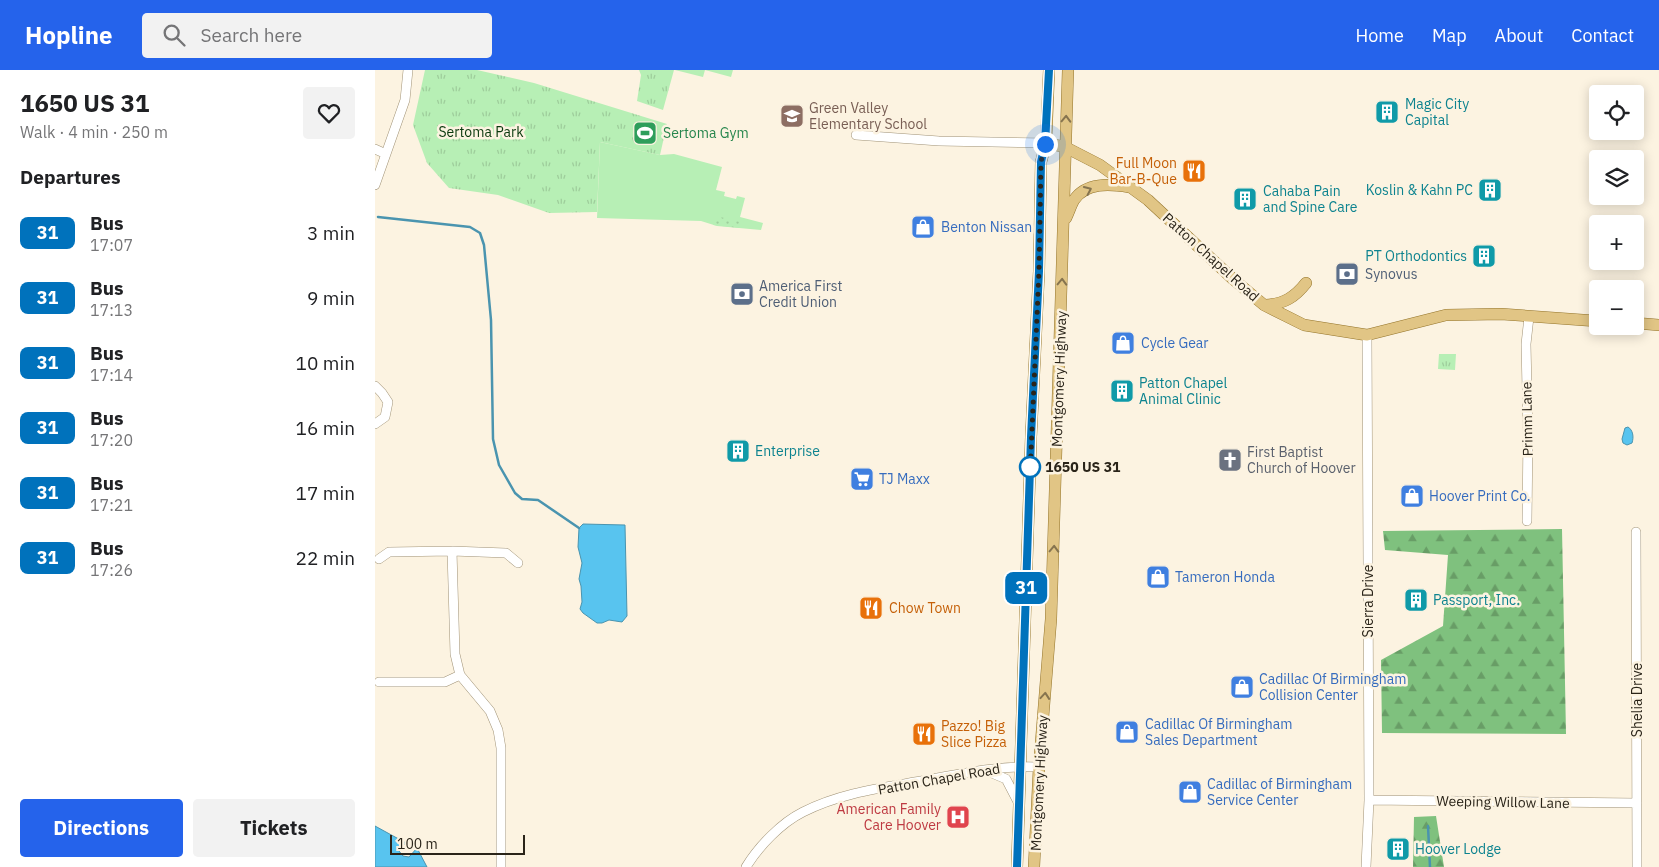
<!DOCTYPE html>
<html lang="en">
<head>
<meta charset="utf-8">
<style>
	body { margin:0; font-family:"IBM Plex Sans",sans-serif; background:#f2f2f2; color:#202124; height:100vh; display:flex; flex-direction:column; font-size:19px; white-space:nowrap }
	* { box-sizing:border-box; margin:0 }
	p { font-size:16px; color:#757577 }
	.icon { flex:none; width:28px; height:28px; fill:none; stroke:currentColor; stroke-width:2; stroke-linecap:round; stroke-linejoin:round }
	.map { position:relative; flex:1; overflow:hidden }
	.details { display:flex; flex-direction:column; background:#fff; width:375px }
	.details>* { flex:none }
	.badge { padding:0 10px; border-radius:8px; font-size:18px; line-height:32px }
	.controls { position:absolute; left:1214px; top:15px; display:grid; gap:10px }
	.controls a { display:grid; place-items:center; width:55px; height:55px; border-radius:5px; background:#fff; box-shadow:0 2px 12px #0003; font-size:25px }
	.scale { position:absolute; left:15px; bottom:12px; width:135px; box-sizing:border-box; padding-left:5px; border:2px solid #2a2419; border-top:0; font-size:14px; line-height:18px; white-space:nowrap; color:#2a2419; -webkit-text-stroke:4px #fcf3e1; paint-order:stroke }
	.you { position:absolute; width:25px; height:25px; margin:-12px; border:4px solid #fff; border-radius:50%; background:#1a73e8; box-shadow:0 0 0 8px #1a73e833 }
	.map>.badge { position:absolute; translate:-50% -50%; box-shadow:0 0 0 2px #fff }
	h2 { padding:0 20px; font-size:19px; line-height:45px }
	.round { display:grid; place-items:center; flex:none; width:52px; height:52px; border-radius:5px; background:#f2f2f2 }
	.overview { display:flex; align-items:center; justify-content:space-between; height:85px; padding:0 20px }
	h1 { font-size:24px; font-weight:700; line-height:38px }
	.primary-button { display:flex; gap:10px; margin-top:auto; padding:10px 20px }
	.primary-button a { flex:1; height:58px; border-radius:5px; background:#2563eb; color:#fff; font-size:20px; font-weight:700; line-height:58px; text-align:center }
	.primary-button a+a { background:#f2f2f2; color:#202124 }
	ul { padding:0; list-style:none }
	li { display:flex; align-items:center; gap:15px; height:65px; padding:0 20px }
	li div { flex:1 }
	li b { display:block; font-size:19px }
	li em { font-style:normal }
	li .badge { min-width:55px; font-weight:700; text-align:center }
	header { display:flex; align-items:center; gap:30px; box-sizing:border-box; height:70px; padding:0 25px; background:#2563eb; color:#fff }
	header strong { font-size:24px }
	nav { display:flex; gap:28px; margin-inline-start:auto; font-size:18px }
	.search { width:350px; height:45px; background:#f2f2f2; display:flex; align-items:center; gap:12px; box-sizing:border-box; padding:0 18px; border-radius:5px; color:#757577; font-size:19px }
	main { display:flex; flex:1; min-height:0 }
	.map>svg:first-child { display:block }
	.grass { fill:#b7efb5 }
	.forest { fill:url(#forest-firs) }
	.park { fill:url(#park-tufts) }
	.garden { fill:url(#garden-dots) }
	.water { fill:#58c4ef; stroke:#4a94af }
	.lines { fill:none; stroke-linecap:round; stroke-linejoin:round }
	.stream { stroke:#4a94af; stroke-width:2.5 }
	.minor-casing { stroke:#a19377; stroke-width:10 }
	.major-casing { stroke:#94742a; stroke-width:12 }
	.minor { stroke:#fff; stroke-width:9 }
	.major { stroke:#e1c585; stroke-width:11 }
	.oneway { stroke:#86744f }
	.line-casing { stroke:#fff; stroke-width:11 }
	.line { stroke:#0072bc; stroke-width:8 }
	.walk { stroke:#2a2419; stroke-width:5; stroke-dasharray:0 9 }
	.stop-dot { fill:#fff; stroke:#0072bc; stroke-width:2.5 }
	.labels { text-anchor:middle; stroke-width:5; stroke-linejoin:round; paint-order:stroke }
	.culture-label { font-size:14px; fill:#0d838f; stroke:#fcf3e1; text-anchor:start }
	.education-label { font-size:14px; fill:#785e54; stroke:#fcf3e1; text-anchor:start }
	.park-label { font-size:14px; fill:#09380c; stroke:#fcf3e1 }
	.leisure-label { font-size:14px; fill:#27864d; stroke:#fcf3e1; text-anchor:start }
	.food-label { font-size:14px; fill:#c56008; stroke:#fcf3e1; text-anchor:start }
	.shop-label { font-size:14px; fill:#366cbe; stroke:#fcf3e1; text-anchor:start }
	.street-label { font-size:14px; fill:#2a2419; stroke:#fcf3e1 }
	.service-label { font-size:14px; fill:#4e5e75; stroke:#fcf3e1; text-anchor:start }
	.worship-label { font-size:14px; fill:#5b616d; stroke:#fcf3e1; text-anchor:start }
	.stop-label { font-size:14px; font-weight:bold; fill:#2a2419; stroke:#fcf3e1; text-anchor:start }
	.health-label { font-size:14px; fill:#be3a42; stroke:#fcf3e1; text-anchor:end }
</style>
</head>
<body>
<header>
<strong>Hopline</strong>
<div class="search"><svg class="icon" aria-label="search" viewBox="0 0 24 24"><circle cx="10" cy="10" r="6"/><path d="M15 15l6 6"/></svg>Search here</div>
<nav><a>Home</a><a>Map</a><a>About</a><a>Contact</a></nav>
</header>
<main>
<section class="details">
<div class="overview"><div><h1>1650 US 31</h1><p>Walk · 4 min · 250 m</p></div><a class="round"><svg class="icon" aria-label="heart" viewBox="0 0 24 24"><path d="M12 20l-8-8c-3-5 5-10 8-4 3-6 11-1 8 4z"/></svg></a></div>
<h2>Departures</h2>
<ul>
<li><span class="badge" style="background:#0072bc;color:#fff">31</span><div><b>Bus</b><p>17:07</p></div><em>3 min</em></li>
<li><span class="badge" style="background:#0072bc;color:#fff">31</span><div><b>Bus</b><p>17:13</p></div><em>9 min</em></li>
<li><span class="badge" style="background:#0072bc;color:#fff">31</span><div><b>Bus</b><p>17:14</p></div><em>10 min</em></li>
<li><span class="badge" style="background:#0072bc;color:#fff">31</span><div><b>Bus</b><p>17:20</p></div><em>16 min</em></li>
<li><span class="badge" style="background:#0072bc;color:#fff">31</span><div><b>Bus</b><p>17:21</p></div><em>17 min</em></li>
<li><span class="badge" style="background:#0072bc;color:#fff">31</span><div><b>Bus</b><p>17:26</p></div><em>22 min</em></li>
</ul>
<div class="primary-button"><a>Directions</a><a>Tickets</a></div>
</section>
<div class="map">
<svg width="1284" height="797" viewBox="0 0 1284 797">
	<defs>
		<pattern id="forest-firs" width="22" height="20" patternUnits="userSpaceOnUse" patternTransform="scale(1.25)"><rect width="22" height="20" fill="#7fc17e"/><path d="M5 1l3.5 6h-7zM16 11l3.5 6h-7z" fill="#689d66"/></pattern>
		<pattern id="park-tufts" width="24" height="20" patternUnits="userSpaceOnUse" patternTransform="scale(1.25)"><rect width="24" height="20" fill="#b7efb5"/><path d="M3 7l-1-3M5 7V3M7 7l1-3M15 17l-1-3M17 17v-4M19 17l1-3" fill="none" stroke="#9ecd9b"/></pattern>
		<pattern id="garden-dots" width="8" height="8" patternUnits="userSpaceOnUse" patternTransform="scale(1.25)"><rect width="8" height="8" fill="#b7efb5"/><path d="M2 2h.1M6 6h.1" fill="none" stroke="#9ecd9b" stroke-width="1.8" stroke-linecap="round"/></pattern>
	</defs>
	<rect width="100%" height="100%" fill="#fcf3e1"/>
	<!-- grass -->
	<path class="grass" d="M225 72 285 85 299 84 347 97 341 120 350 122 349 126 361 129 362 126 370 128 365 147 388 153 386 160 342 156 326 151 222 148Z"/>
	<!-- forest -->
	<path class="forest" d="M1187 459 1191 664 1007 663 1006 590 1068 556 1073 485 1010 480 1008 461Z
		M1061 746 1069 797H1038L1039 747Z"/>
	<!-- park -->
	<path class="park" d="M50 0H102L159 13 292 54 285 85 225 72 222 142 174 143 123 125 74 118 52 93 38 55Z
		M264 0H299L288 40 262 31 266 5Z
		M300 0H358L356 7 330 0 328 7Z
		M1064 284H1081L1080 300 1063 299Z"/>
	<!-- garden -->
	<path class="garden" d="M341 146 366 152 365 158 338 155Z"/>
	<!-- water -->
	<path class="water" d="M1253 357C1258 360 1259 367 1257 373L1252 375 1248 373 1247 369 1250 358Z
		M208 454 250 455 252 546 247 552 234 550 227 553H222L208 543 205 539 207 532 206 516 204 509 207 493 203 477 204 458Z
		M0 756 31 773 26 777 24 781 28 786 34 787 42 778 52 797H0Z"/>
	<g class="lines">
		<!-- stream -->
		<path class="stream" d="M3 147 95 157 105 163 109 175 116 250 118 369 124 395 140 423 147 429 163 430 204 458
			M1053 756 1055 797"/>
		<!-- minor casing -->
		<g class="minor-casing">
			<path id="minor" d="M481 65 564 71 671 73
				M0 79 11 84
				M0 115 30 30 33 0
				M0 316 7 323 13 332 10 347 0 354
				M1152 451 1153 364 1151 274 1154 247
				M1261 462 1262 797
				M77 481 80 584 85 605 115 641 123 660 126 678V797
				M4 489 14 482 77 481 131 483 143 493
				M4 612H70L85 605
				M612 701 631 709 643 732
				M994 730 1262 733
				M371 797C384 776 406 753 428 742 465 723 506 718 546 711 585 704 624 695 664 697
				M991 797 994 730 992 265"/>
		</g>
		<!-- major casing -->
		<g class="major-casing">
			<path id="major" d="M671 73 690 77 725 95 773 130 858 209 889 235 929 255 992 265 1071 245 1126 244 1222 251
				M691 148C694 142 696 135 699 130 711 112 735 114 754 117
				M891 235C909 234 920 227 931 213
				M1260 253 1284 255
				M642 797 656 367 664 201 666 92 671 73 674 0
				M659 797 664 697 676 549 693 0"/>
		</g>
		<!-- minor -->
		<use href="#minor" class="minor"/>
		<!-- major -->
		<use href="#major" class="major"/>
	</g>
	<!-- one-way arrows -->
	<defs><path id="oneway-chevron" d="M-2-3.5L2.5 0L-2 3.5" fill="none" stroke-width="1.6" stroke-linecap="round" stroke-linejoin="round" transform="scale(1.25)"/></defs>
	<g class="oneway">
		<use href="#oneway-chevron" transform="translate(691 49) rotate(-88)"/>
		<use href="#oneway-chevron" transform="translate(713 120) rotate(-25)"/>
		<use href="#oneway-chevron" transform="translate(687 212) rotate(-88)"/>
		<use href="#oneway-chevron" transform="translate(679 479) rotate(-88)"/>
		<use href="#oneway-chevron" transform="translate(670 626) rotate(-85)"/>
	</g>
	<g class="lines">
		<!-- line casing -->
		<g class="line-casing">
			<path id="line" d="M642 797 656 367 664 201 666 92 670 74 674 0"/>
		</g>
		<!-- line -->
		<use href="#line" class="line"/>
		<!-- walk -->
		<path class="walk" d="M655 397V405L664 201 666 92 670 74"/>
	</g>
	<!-- icons -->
	<defs>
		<g id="building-square" transform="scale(1.25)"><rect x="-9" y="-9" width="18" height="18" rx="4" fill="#0f9aa8" stroke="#fcf3e1"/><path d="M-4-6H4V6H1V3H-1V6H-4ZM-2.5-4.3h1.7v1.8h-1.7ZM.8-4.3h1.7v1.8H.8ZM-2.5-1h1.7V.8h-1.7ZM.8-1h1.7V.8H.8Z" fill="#fff"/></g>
		<g id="school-square" transform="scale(1.25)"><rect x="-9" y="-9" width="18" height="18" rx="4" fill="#8d6e63" stroke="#fcf3e1"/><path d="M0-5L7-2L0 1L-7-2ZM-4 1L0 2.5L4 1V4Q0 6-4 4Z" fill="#fff"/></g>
		<g id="stadium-square" transform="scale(1.25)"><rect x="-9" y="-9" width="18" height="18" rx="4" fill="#2e9e5b" stroke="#fcf3e1"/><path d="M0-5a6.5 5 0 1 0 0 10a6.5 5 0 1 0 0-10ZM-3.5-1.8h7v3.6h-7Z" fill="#fff"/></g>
		<g id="restaurant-square" transform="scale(1.25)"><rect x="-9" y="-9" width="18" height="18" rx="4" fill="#e8710a" stroke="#fcf3e1"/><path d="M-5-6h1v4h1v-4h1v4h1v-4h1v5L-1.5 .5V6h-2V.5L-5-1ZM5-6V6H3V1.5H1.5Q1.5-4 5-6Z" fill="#fff"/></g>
		<g id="shop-square" transform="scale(1.25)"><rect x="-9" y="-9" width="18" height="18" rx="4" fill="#3f7fe0" stroke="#fcf3e1"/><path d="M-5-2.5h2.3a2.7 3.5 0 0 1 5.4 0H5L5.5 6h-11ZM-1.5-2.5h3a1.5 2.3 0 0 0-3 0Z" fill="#fff"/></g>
		<g id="bank-square" transform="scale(1.25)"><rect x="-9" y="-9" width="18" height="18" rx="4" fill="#5c6f8a" stroke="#fcf3e1"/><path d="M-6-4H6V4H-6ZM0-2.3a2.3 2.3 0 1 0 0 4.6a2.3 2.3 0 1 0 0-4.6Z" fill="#fff"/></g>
		<g id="church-square" transform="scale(1.25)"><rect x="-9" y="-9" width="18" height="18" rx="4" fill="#6b7280" stroke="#fcf3e1"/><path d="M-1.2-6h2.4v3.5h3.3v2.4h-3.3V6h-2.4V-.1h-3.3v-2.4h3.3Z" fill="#fff"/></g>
		<g id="supermarket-square" transform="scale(1.25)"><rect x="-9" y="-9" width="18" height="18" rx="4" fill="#3f7fe0" stroke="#fcf3e1"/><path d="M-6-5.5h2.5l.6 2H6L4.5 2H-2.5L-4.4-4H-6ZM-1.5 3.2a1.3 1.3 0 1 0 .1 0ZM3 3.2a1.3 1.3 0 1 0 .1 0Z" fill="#fff"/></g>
		<g id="hospital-square" transform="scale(1.25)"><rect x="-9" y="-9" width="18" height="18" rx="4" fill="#e0444e" stroke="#fcf3e1"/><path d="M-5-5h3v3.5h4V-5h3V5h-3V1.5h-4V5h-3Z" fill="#fff"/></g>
	</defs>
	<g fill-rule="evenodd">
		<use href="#building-square" x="1012" y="42"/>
		<use href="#school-square" x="417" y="46"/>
		<use href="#stadium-square" x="270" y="63"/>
		<use href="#restaurant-square" x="819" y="101"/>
		<use href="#building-square" x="1115" y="120"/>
		<use href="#building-square" x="870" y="129"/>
		<use href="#shop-square" x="548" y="157"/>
		<use href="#building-square" x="1109" y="186"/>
		<use href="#bank-square" x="972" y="204"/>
		<use href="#bank-square" x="367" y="224"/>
		<use href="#shop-square" x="748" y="273"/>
		<use href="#building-square" x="747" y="321"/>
		<use href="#building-square" x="363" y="381"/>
		<use href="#church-square" x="855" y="390"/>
		<use href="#supermarket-square" x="487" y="409"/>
		<use href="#shop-square" x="1037" y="426"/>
		<use href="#shop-square" x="783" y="507"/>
		<use href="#building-square" x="1041" y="530"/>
		<use href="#restaurant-square" x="496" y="538"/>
		<use href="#shop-square" x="867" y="617"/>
		<use href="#shop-square" x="752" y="662"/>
		<use href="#restaurant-square" x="549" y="664"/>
		<use href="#shop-square" x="815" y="722"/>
		<use href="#hospital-square" x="583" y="747"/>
		<use href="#building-square" x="1023" y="779"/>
	</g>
	<!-- markers -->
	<circle class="stop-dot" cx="655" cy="397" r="10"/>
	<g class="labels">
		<!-- culture labels -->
		<g class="culture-label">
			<text x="1030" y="39">Magic City<tspan x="1030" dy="16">Capital</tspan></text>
			<text x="1098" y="125" text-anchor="end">Koslin &amp; Kahn PC</text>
			<text x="888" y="126">Cahaba Pain<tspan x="888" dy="16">and Spine Care</tspan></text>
			<text x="1092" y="191" text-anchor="end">PT Orthodontics</text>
			<text x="764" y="318">Patton Chapel<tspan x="764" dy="16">Animal Clinic</tspan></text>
			<text x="380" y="386">Enterprise</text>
			<text x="1058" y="535">Passport, Inc.</text>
			<text x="1040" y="784">Hoover Lodge</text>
		</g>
		<!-- education labels -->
		<g class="education-label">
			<text x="434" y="43">Green Valley<tspan x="434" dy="16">Elementary School</tspan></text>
		</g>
		<!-- park labels -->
		<g class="park-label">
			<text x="106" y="67">Sertoma Park</text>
		</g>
		<!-- leisure labels -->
		<g class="leisure-label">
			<text x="288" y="68">Sertoma Gym</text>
		</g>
		<!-- food labels -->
		<g class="food-label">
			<text x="802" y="98" text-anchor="end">Full Moon<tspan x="802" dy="16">Bar-B-Que</tspan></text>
			<text x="514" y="543">Chow Town</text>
			<text x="566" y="661">Pazzo! Big<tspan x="566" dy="16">Slice Pizza</tspan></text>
		</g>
		<!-- shop labels -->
		<g class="shop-label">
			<text x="566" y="162">Benton Nissan</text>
			<text x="766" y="278">Cycle Gear</text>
			<text x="504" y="414">TJ Maxx</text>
			<text x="1054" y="431">Hoover Print Co.</text>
			<text x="800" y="512">Tameron Honda</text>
			<text x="884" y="614">Cadillac Of Birmingham<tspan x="884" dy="16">Collision Center</tspan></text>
			<text x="770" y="659">Cadillac Of Birmingham<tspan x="770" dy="16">Sales Department</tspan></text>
			<text x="832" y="719">Cadillac of Birmingham<tspan x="832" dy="16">Service Center</tspan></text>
		</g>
		<!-- street labels -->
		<g class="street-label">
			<text transform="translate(836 187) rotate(42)" y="5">Patton Chapel Road</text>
			<text transform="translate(684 309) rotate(-88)" y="5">Montgomery Highway</text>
			<text transform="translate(1152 349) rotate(-91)" y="5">Primm Lane</text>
			<text transform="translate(993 531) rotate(-90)" y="5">Sierra Drive</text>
			<text transform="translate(1262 630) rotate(-90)" y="5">Shelia Drive</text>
			<text transform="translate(564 709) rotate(-10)" y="5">Patton Chapel Road</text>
			<text transform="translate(664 713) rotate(-87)" y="5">Montgomery Highway</text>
			<text transform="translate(1128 732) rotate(1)" y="5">Weeping Willow Lane</text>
		</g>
		<!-- service labels -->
		<g class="service-label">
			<text x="990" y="209">Synovus</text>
			<text x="384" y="221">America First<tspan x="384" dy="16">Credit Union</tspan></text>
		</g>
		<!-- worship labels -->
		<g class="worship-label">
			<text x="872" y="387">First Baptist<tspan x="872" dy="16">Church of Hoover</tspan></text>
		</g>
		<!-- stop labels -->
		<g class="stop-label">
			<text x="670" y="402">1650 US 31</text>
		</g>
		<!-- health labels -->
		<g class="health-label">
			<text x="566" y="744">American Family<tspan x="566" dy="16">Care Hoover</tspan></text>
		</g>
	</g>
</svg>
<div class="controls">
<a><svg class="icon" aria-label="locate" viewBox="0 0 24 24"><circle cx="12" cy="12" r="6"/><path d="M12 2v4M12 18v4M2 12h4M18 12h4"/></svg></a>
<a><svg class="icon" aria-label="layers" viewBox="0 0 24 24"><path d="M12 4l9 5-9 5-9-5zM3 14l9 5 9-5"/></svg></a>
<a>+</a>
<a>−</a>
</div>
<div class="scale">100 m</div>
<div class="you" style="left:670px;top:74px"></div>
<b class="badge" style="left:651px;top:518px;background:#0072bc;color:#fff">31</b>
</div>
</main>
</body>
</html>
